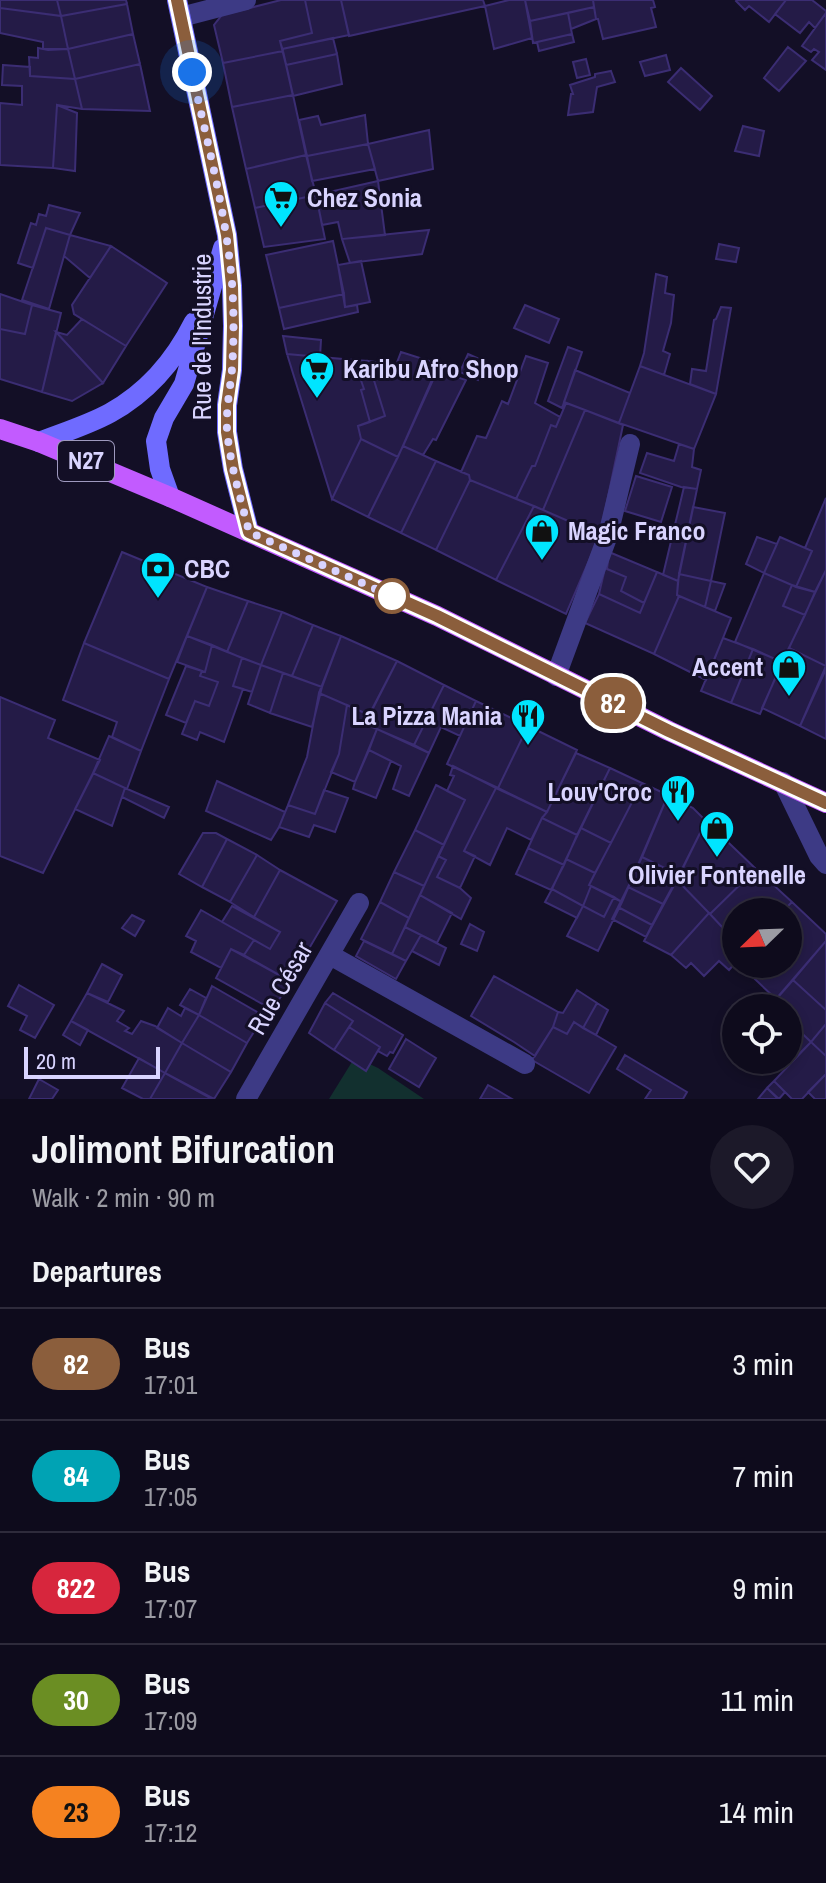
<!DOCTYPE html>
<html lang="en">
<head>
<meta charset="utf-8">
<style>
	body { margin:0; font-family:"Archivo Narrow",sans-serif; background:#1c1929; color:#f1f3f6; height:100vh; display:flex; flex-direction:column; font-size:30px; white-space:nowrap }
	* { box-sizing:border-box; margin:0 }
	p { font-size:26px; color:#9b9ba3 }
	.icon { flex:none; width:44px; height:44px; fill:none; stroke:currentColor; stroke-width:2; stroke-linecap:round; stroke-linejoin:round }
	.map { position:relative; height:1099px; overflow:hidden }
	.sheet { display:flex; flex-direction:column; background:#0e0b1c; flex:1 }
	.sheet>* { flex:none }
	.badge { padding:0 16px; border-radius:26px; font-size:28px; line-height:52px }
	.needle { width:52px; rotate:247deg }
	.controls { position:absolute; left:722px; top:898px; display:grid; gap:16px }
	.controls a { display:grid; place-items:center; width:80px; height:80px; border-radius:50%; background:#0e0b1c; box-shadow:0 4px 12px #0003,0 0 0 2px #2e2b3b; font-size:40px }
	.scale { position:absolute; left:24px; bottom:20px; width:136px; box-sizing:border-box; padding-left:8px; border:4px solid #d9d4ff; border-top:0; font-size:22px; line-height:28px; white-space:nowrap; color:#d9d4ff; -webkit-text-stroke:6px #130f26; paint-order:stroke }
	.you { position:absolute; width:40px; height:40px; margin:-20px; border:6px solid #fff; border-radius:50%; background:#1a73e8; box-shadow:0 0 0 12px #1a73e833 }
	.map>.badge { position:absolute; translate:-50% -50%; box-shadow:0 0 0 4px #fff }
	h2 { padding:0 32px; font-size:30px; line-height:72px }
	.round { display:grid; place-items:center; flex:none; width:84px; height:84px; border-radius:42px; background:#1c1929 }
	.overview { display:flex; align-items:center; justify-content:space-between; height:136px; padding:0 32px }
	h1 { font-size:38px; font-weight:700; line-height:60px }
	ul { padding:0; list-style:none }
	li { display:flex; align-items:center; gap:24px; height:112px; padding:0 32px; border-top:2px solid #2e2b3b }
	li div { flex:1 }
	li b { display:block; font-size:30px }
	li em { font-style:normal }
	li .badge { min-width:88px; font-weight:700; text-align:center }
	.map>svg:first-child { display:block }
	.green { fill:#12302f }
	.building { fill:#241b47; stroke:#3b2d73; stroke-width:2 }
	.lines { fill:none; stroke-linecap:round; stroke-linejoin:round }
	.lane { stroke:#3d3a85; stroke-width:20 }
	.street { stroke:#3d3a85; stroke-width:20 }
	.secondary { stroke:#6f6bff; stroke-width:20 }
	.primary { stroke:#c25bff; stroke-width:20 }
	.line-casing { stroke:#fff; stroke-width:18 }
	.line { stroke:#8b5e3c; stroke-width:12 }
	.walk { stroke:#d9d4ff; stroke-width:8; stroke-dasharray:0 14.4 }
	.stop-dot { fill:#fff; stroke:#8b5e3c; stroke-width:4 }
	.labels { text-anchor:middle; stroke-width:6; stroke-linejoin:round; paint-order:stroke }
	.shield { fill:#130f26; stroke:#9e99be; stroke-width:2 }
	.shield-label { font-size:24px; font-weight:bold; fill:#d9d4ff }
	.poi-label { font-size:26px; font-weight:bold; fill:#d9d4ff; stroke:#130f26; text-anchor:start }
	.street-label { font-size:26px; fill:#d9d4ff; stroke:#130f26 }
</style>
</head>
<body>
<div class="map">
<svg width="826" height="1099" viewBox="0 0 826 1099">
	<rect width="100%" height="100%" fill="#130f26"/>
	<!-- green -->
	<path class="green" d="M355 1057 378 1068 424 1099H329Z"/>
	<!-- building -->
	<path class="building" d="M0 0H57L61 16 0 8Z
		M57 0H126L127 4 61 16Z
		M281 0H305L312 33 280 41 283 51 223 63 214 25 222 15Z
		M305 0H341L349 35 282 49 280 41 312 33Z
		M341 0H483L485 6 349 36Z
		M509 0H525L532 38 494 49 485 6Z
		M525 0H593L594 7 530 21Z
		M593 0H653L655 7 651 8 656 27 603 39 598 19H596Z
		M737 0H786L769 22 749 6 745 10 736 1Z
		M786 0H812L826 11V13L815 28 809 22 800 33 775 14Z
		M127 4 133 34 68 49 61 16Z
		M594 7 596 19 571 29 568 13Z
		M0 8 61 16 68 49H43V42L0 33Z
		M568 13 572 34 533 43 530 21Z
		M826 13V70L812 60 819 52 814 49 811 52 802 46Z
		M133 34 140 64 75 79 68 49Z
		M572 34 574 42 539 51 537 42Z
		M333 38 337 54 286 65 282 49Z
		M788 47 806 61 779 91 764 78Z
		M38 48 48 50 68 49 75 79 30 76 29 57 38 58Z
		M283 51 293 95 232 107 223 63Z
		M337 54 342 84 293 96 286 65Z
		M666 55 670 70 645 76 640 62Z
		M586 59 590 75 577 78 573 62Z
		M140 64 150 111 82 109 75 79Z
		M3 65 30 67V76L75 79 82 109 57 105 53 168 0 165V103L22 105V86L2 85Z
		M681 68 712 96 700 110 668 82Z
		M611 71 615 82 597 87 593 112 568 115 571 94H573L570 85 595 77V74Z
		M293 95 306 155 246 169 232 107Z
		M57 105 77 113 75 171 53 168Z
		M365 115 368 144 307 156 299 120 318 116 321 125Z
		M743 126 764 131 759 156 735 151Z
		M429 130 433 169 378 181 368 144Z
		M368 144 375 169 312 181 307 156Z
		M306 155 316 195 255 208 246 169Z
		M378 181 385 235 342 239 338 222 322 225 316 195Z
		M316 195 325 239 264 247 255 208Z
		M49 205 80 213 70 235 46 228 33 268 18 263 31 223 36 225 39 214 46 216Z
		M46 228 70 235 49 309 22 300Z
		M429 230 422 254 350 263 342 239Z
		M70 235 111 246 90 278 64 256Z
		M333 241 344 294 279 308 266 255Z
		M719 244 739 248 736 262 716 259Z
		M111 246 167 283 126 346 74 314 72 305Z
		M361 261 370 302 345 307 338 265Z
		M656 274 667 277 665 293 674 295 671 323 663 351 670 354 664 375 640 366 644 353Z
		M0 294 32 305 25 334 0 329Z
		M344 294 345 307 357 305 358 312 284 329 279 308Z
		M32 305 61 313 42 392 0 379V329L25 334Z
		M525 305 559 319 549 343 514 328Z
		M721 307 731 308 716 394 690 384 692 369 706 371 714 320 716 319Z
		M82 319 126 346 103 383 56 332 67 335Z
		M56 332 103 383 72 401 42 392Z
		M283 336 321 340 320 357 287 354Z
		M568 347 582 352 562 408 548 401Z
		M401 352 439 364 398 457 361 439 358 426 385 416 368 361 396 365Z
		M287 354 354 360 364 389 361 390 370 422 358 426 361 439 332 499Z
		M468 354 486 362 478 380 460 372Z
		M526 356 548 363 535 403 560 417 556 427 551 425 535 466H532L516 499 470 480 469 475 461 472 477 436 486 438 502 401 508 404Z
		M354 360 368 361 385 416 370 422 361 390 364 389Z
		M640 366 716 394 694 449 619 423Z
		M575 370 630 393 619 423 564 402Z
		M437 371 466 380 436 440 433 439 423 455 403 446Z
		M566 403 585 410 543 510 516 499 532 466H535L551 425 556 427Z
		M585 410 623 425 600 535 543 510Z
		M361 439 398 457 368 517 332 499Z
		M679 444 694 449 692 467 701 470 697 489 681 487 640 473 647 453 674 461Z
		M403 446 436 461 401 533 368 517Z
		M436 461 469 475 470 480 436 550 401 533Z
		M636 476 672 487 661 522 625 511Z
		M470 480 534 506 496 580 436 550Z
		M684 487 697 489 678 581 663 575Z
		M826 498V570L815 592 796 587 812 551 805 548Z
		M534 506 600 535 566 614 496 580Z
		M693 507 725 513 711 581 679 574Z
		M757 537 777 544 764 573 746 564Z
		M780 537 812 551 796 587 764 573Z
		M122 552 207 587 169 679 84 643Z
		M609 552 657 572 644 603 621 591 626 577 607 569Z
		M605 568 626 577 621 591 644 603 640 613 599 594Z
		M826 570V666L789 648Z
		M657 572 678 581 677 595 679 596 654 654 585 623 599 594 640 613Z
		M764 573 792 585 783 606 805 615 782 662 735 642Z
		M679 574 711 581 705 607 677 595Z
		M711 581 725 584 715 611 705 607Z
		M792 585 815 592 805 615 783 606Z
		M207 587 248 601 227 652 187 636Z
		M679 596 731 618 706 680 654 654Z
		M248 601 282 612 261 665 227 652Z
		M282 612 313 625 292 676 261 665Z
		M313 625 341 636 322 687 292 676Z
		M187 636 212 645 205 672 177 662Z
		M341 636 397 661 369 715 319 693Z
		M723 638 753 649 731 703 701 691Z
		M84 643 169 679 141 751 112 737 117 722 63 700Z
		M212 645 242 658 233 686 243 689 224 742 200 732 197 740 182 734 195 701 209 706 218 682 200 676 202 671 205 672Z
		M789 648 826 666 800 726 762 708Z
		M753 649 782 662 760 714 731 703Z
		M242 658 261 665 252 692 233 686Z
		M397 661 444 685 414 745 365 724Z
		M261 665 283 673 270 713 248 704Z
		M186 666 202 671 200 676 218 682 209 706 195 701 186 723 166 715Z
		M826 669V739L800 726Z
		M283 673 322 687 312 727 270 713Z
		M444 685 476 701 460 736 441 727 429 753 414 745Z
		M319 693 347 705 339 754 315 814 288 805 307 757Z
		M0 697 55 720 48 738 100 760 43 873 0 856Z
		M476 701 528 726 498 788 447 764Z
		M347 705 369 715 365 724 377 729 355 782 331 772 339 754Z
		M528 726 577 750 547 812 498 788Z
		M377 729 429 753 409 796 393 789 401 766 369 750Z
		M109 736 141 751 127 789 93 773Z
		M369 750 391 761 376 798 353 789 355 782Z
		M576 753 610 768 577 835 542 818 547 812Z
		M453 766 496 788 464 851 475 856 460 888 437 877 446 860 438 856 465 800 447 791 454 776 450 775Z
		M610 768 642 783 611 843 581 828Z
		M93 773 125 788 112 826 75 809Z
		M217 781 285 812 279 827 271 840 206 811Z
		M642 783 668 795 622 902 589 885Z
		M436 785 465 800 444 845 415 830Z
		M125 788 169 807 164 818 122 797Z
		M496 788 547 812 542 818 531 840 507 828 490 865 464 851Z
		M324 790 348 798 335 832 314 825 309 837 279 827 288 805 315 814Z
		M668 795 693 808 706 821 679 875 642 857Z
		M542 818 577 835 564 865 528 848Z
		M706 821 756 869 710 914 677 880Z
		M581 828 611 843 595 873 566 859Z
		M415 830 444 845 424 886 394 872Z
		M203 833H216L227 839 202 887 179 874Z
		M227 839 257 855 230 902 202 887Z
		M528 848 564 865 551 890 516 874Z
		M257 855 280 870 254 917 230 902Z
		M438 856 446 860 437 877 460 888 471 898 461 919 420 895Z
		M642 857 679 875 663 904 628 887Z
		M566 859 595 873 589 885 591 886 583 906 552 889Z
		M756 869 792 902 782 912H736V942L710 914Z
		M280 870 337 901 290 981 244 955 254 940 270 949 280 932 254 917Z
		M394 872 424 886 409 918 380 902Z
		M677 880 709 913 671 955 644 941Z
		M591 886 614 897 604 917 583 906Z
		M628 887 663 904 652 925 618 907Z
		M552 889 583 906 577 918 545 902Z
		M420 895 452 913 437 943 405 927Z
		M614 897 622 902 598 951 567 936 583 906 604 917Z
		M380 902 409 918 392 954 361 939Z
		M792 902 826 934V941L776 999 739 964H788V912H782Z
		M232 906 280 932 270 949 222 922Z
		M618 907 652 925 646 937 612 919Z
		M201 910 254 940 244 955 231 949 221 968 191 952 196 941 186 936Z
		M709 913 736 942V962L729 970 719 961 704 976 691 963 686 968 671 955Z
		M132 915 144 921 135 936 122 928Z
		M470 924 484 932 477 951 461 944Z
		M405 927 421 935 406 961 392 954Z
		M421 935 446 948 439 965 412 951Z
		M364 941 406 961 396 979 356 956Z
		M826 941V1010L793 980Z
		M231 949 290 981 273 1010 216 978Z
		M102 964 122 975 108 1002 87 993Z
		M494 976 558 1012 553 1027 535 1056 514 1042 471 1016Z
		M793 980 826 1010V1024L811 1042 788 1020V1008H775L772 1004Z
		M19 985 54 1005 35 1038 20 1030 27 1016 8 1006Z
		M212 986 264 1016 247 1043 199 1015Z
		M190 989 206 998 199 1015 180 1005Z
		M577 990 597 1003 583 1028 574 1022 567 1034 553 1027 558 1012 563 1013Z
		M87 993 124 1011 117 1021 129 1028 125 1031 132 1034 141 1021 155 1026 182 1043 165 1073 71 1021Z
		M333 993 403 1035 393 1053 390 1052 387 1056 378 1051 380 1047 349 1027 353 1021 325 1003Z
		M325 1003 353 1021 334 1050 309 1033Z
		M597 1003 608 1010 596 1035 583 1028Z
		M168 1008 181 1016 185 1008 199 1015 182 1043 157 1028Z
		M199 1015 247 1043 231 1072 182 1043Z
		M788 1020 811 1042 796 1057 788 1049Z
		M71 1021 88 1030 80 1045 63 1035Z
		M574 1022 616 1047 589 1093 532 1060 553 1027 567 1034Z
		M826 1024V1056L811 1042Z
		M349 1027 380 1047 366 1071 334 1050Z
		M406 1039 436 1058 419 1087 389 1069Z
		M811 1042 826 1056V1074L802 1099H792L774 1081Z
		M182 1043 231 1072 214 1099 165 1073Z
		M625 1055 687 1092 683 1099H645L651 1090 617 1069Z
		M139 1058 165 1073 150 1099H143L122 1088Z
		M165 1073 212 1099H150Z
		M826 1074V1099H815L808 1092Z
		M39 1079 58 1090 52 1099H29Z
		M774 1081 785 1092 779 1099 767 1088Z
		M488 1085 497 1090 512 1099H480Z
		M767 1088 778 1099H758Z"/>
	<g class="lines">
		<!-- lane -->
		<path class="lane" d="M181 17 246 0
			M556 676 608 535 630 444"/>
		<!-- street -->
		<path class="street" d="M783 782 819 856 826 864
			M330 955 525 1064
			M246 1099 359 903"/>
		<!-- secondary -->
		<path class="secondary" d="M177 0 227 235 232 286 233 326 232 370 227 405V432L233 469 249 532
			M39 442C62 433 88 425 110 413 148 392 175 360 194 322
			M170 497 160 469 156 441 164 418 184 384 223 248"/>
		<!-- primary -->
		<path class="primary" d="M0 429 39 442 170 497 437 616 669 731 826 803"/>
	</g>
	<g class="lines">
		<!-- line casing -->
		<g class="line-casing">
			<path id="line" d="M177 0 227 235 232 286 233 326 232 370 227 405V432L233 469 249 532 437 616 669 731 826 803"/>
		</g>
		<!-- line -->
		<use href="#line" class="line"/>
		<!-- walk -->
		<path class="walk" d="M192 72C207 142 226 212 232 283 234 311 234 341 232 369 230 390 226 409 227 430 230 465 241 499 249 532L398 599 392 596"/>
	</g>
	<!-- icons -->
	<defs>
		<g id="supermarket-pin" transform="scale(1.8)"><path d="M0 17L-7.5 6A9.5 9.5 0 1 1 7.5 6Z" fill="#00e5ff" stroke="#130f26"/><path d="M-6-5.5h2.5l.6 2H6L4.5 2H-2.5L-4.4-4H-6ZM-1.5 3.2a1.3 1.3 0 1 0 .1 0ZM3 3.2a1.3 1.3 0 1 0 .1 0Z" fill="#111"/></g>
		<g id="shop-pin" transform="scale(1.8)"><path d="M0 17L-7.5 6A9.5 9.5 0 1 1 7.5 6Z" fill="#00e5ff" stroke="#130f26"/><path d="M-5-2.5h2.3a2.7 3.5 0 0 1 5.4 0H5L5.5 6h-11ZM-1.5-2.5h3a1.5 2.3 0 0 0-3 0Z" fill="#111"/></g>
		<g id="bank-pin" transform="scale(1.8)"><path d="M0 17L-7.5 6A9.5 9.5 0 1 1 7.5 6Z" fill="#00e5ff" stroke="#130f26"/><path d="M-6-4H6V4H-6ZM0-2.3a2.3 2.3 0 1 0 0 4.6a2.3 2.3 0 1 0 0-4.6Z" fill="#111"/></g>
		<g id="restaurant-pin" transform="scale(1.8)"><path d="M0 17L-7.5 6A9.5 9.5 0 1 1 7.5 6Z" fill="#00e5ff" stroke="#130f26"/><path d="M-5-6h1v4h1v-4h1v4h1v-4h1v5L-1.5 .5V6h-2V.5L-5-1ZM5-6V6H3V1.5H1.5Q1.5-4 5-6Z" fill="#111"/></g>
	</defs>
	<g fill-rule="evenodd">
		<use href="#supermarket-pin" x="281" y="198"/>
		<use href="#supermarket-pin" x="317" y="369"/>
		<use href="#shop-pin" x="542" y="531"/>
		<use href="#bank-pin" x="158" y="569"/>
		<use href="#shop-pin" x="789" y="667"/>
		<use href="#restaurant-pin" x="528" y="716"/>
		<use href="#restaurant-pin" x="678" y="792"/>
		<use href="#shop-pin" x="717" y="828"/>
	</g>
	<!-- markers -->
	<circle class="stop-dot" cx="392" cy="596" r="16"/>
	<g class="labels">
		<!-- shield labels -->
		<rect class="shield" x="58" y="441" width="56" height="40" rx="6"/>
		<g class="shield-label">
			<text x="86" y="469">N27</text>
		</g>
		<!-- poi labels -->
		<g class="poi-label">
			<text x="307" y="207">Chez Sonia</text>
			<text x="343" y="378">Karibu Afro Shop</text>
			<text x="568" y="540">Magic Franco</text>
			<text x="184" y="578">CBC</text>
			<text x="763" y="676" text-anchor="end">Accent</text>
			<text x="502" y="725" text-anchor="end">La Pizza Mania</text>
			<text x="652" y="801" text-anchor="end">Louv'Croc</text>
			<text x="717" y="884" text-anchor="middle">Olivier Fontenelle</text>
		</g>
		<!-- street labels -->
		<g class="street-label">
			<text transform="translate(202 337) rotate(-90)" y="9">Rue de l'Industrie</text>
			<text transform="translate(280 988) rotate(-60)" y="9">Rue César</text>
		</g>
	</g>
</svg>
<div class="controls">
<a><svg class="needle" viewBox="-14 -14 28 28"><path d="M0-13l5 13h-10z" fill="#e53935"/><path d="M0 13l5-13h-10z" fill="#9b9ba3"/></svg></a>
<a><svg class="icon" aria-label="locate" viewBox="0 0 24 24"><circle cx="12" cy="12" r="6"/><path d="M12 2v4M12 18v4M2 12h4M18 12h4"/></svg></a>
</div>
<div class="scale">20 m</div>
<div class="you" style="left:192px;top:72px"></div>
<b class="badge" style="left:613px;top:703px;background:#8b5e3c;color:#fff">82</b>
</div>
<section class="sheet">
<div class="overview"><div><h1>Jolimont Bifurcation</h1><p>Walk · 2 min · 90 m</p></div><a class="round"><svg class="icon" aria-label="heart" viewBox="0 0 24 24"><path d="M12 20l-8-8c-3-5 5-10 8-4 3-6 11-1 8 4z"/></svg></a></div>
<h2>Departures</h2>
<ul>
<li><span class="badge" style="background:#8b5e3c;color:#fff">82</span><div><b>Bus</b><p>17:01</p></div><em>3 min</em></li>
<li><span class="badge" style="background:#00a3b4;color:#fff">84</span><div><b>Bus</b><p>17:05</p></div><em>7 min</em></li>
<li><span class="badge" style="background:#d7263d;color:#fff">822</span><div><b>Bus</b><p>17:07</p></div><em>9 min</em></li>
<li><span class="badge" style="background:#6b8e23;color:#fff">30</span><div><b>Bus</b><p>17:09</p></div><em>11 min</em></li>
<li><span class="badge" style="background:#f58220;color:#111">23</span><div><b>Bus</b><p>17:12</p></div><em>14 min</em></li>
</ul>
</section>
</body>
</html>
